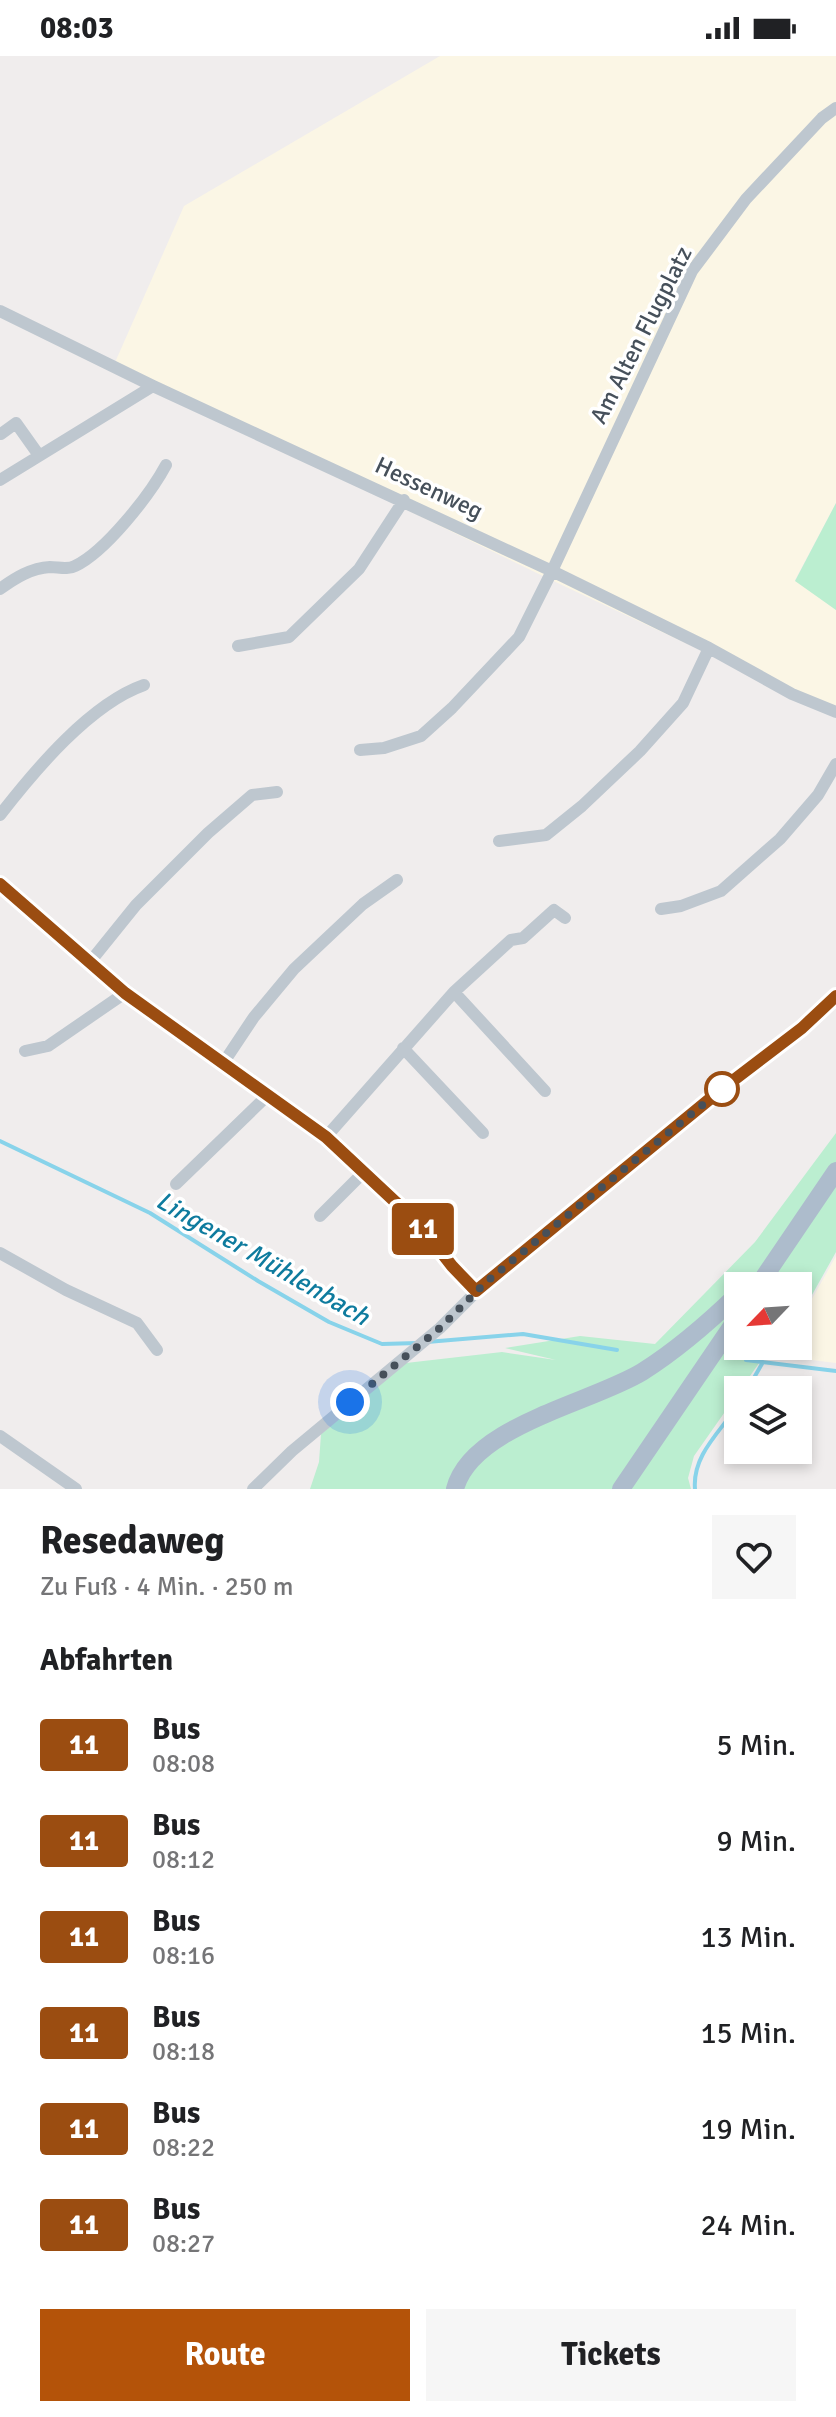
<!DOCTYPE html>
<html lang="de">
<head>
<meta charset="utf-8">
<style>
	body { margin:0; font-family:Signika,sans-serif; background:#f6f6f6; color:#202124; height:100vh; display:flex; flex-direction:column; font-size:30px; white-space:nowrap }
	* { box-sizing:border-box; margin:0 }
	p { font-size:26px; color:#757577 }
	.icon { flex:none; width:44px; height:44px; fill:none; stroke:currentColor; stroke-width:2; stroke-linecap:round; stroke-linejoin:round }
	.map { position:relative; height:1433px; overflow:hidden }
	.panel { display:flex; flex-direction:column; background:#fff; flex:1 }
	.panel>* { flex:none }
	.badge { padding:0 16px; border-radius:6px; font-size:28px; line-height:52px }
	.needle { width:52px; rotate:245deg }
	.buttons { position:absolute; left:724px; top:1216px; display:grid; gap:16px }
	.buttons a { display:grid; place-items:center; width:88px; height:88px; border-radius:0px; background:#fff; box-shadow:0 4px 12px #0003; font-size:40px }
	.you { position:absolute; width:40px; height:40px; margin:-20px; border:6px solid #fff; border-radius:50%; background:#1a73e8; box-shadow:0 0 0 12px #1a73e833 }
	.map>.badge { position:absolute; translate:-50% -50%; box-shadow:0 0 0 4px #fff }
	h2 { padding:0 40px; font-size:30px; line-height:72px }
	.round { display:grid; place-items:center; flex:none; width:84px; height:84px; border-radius:0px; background:#f6f6f6 }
	.overview { display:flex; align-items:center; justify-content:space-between; height:136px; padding:0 40px }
	h1 { font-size:38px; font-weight:800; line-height:60px }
	.button { display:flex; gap:16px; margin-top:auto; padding:16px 40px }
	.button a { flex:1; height:92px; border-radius:0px; background:#b45309; color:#fff; font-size:32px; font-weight:800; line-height:92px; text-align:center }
	.button a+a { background:#f6f6f6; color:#202124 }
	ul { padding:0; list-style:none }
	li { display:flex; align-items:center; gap:24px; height:96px; padding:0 40px }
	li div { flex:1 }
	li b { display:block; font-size:30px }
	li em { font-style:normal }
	li .badge { min-width:88px; font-weight:700; text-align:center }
	.status { display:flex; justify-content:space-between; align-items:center; height:56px; padding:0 40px; background:#fff; direction:ltr }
	.status svg { height:22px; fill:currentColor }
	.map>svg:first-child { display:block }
	.commercial { fill:#fbf6e5 }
	.green { fill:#bbeed0 }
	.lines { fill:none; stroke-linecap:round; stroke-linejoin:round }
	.stream { stroke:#88d3ea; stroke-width:4 }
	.minor { stroke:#bec7cf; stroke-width:12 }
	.primary { stroke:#adbccc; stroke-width:18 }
	.line-casing { stroke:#fff; stroke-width:18 }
	.line { stroke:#9b4d11; stroke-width:12 }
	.walk { stroke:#46505a; stroke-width:8; stroke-dasharray:0 14.4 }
	.stop-dot { fill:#fff; stroke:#9b4d11; stroke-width:4 }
	.labels { text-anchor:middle; stroke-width:7; stroke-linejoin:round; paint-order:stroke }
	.street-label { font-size:24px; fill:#46505a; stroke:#fff }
	.water-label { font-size:26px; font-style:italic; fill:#0e7b9e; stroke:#fff }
</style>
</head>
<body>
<div class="status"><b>08:03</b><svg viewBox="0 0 49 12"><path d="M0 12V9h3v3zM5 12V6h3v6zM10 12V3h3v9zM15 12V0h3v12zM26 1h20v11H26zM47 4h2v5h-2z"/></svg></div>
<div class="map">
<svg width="836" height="1433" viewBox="0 0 836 1433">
	<rect width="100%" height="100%" fill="#f0eded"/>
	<!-- commercial -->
	<path class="commercial" d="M440 0H836V447L795 524 836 554V658L547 522 113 311 184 150Z
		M836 1200V1307L780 1300 786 1290H798V1268Z"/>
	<!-- green -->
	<path class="green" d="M836 447V554L795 525Z
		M836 1077V1196L798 1264V1230H738V1290H784L778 1300H764L694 1400 688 1422 691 1433H310L319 1406 321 1378 406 1307 502 1296 556 1304 505 1292 580 1280 655 1288 755 1186Z"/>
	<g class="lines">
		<!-- stream -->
		<path class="stream" d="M0 1085 150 1157 258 1225 329 1266 382 1288 418 1287
			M427 1286 523 1278 617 1294
			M746 1304 836 1315
			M747 1334 763 1306
			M695 1433C692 1399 721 1375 738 1349"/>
		<!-- minor -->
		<path class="minor" d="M0 255 153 330 552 515 709 592 792 638 836 656
			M1 378 16 367 38 398
			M0 424 153 330
			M0 533C15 522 31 512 50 511 58 511 68 514 75 510 105 496 150 439 166 409
			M238 590 289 581 359 513 404 444
			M360 694 384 692 421 680 452 652 519 581 552 515 692 215 746 143 822 62 836 52
			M0 759C35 714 90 648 144 629
			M499 785 546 779 582 750 640 695 683 647 709 592
			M0 828 125 937 326 1081 420 1169 452 1210 476 1235
			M661 853 681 850 721 835 780 783 818 739 836 708
			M90 906 136 849 208 777 252 739 277 736
			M454 936 545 1035
			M403 992 483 1077
			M25 995 48 990 125 937
			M224 1006 254 961 294 913 363 848 397 824
			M326 1081 454 936 511 884 523 882 554 854 565 862
			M176 1128 269 1038
			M320 1160 364 1116
			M0 1197 66 1234 137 1267 157 1294
			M0 1380 76 1433
			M253 1433 292 1395 440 1272 485 1227 722 1033 802 972 836 940"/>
		<!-- primary -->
		<path class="primary" d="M758 1230 836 1115
			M455 1433C471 1370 591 1347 642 1316 677 1294 708 1267 738 1238
			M621 1433 738 1261"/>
	</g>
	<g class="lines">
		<!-- line casing -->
		<g class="line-casing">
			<path id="line" d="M0 828 125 937 326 1081 420 1169 452 1210 476 1235 722 1033 802 972 836 940"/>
		</g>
		<!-- line -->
		<use href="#line" class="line"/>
		<!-- walk -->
		<path class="walk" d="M350 1346 440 1272 485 1227 722 1033"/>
	</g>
	<!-- markers -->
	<circle class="stop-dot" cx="722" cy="1033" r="16"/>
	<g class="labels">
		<!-- street labels -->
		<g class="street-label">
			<text transform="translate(641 279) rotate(-63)" y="8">Am Alten Flugplatz</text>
			<text transform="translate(429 432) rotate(25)" y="8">Hessenweg</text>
		</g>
		<!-- water labels -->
		<g class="water-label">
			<text transform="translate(263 1202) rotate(30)" y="9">Lingener Mühlenbach</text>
		</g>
	</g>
</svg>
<div class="buttons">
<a><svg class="needle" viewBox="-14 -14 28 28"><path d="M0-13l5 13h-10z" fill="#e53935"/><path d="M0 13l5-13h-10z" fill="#757577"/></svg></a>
<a><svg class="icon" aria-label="layers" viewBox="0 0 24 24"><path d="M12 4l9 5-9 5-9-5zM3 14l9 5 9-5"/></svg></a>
</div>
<div class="you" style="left:350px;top:1346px"></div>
<b class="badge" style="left:423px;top:1173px;background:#9b4d11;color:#fff">11</b>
</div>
<section class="panel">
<div class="overview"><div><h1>Resedaweg</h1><p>Zu Fuß · 4 Min. · 250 m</p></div><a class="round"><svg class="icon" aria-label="heart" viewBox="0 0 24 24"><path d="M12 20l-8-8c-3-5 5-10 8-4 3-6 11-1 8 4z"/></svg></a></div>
<h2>Abfahrten</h2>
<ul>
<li><span class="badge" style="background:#9b4d11;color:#fff">11</span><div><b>Bus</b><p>08:08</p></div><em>5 Min.</em></li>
<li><span class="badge" style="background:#9b4d11;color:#fff">11</span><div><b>Bus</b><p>08:12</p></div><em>9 Min.</em></li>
<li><span class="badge" style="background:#9b4d11;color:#fff">11</span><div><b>Bus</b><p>08:16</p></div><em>13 Min.</em></li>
<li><span class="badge" style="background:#9b4d11;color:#fff">11</span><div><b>Bus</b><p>08:18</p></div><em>15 Min.</em></li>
<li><span class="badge" style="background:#9b4d11;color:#fff">11</span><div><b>Bus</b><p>08:22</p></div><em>19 Min.</em></li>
<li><span class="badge" style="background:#9b4d11;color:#fff">11</span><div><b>Bus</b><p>08:27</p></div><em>24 Min.</em></li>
</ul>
<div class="button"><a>Route</a><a>Tickets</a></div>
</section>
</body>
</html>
